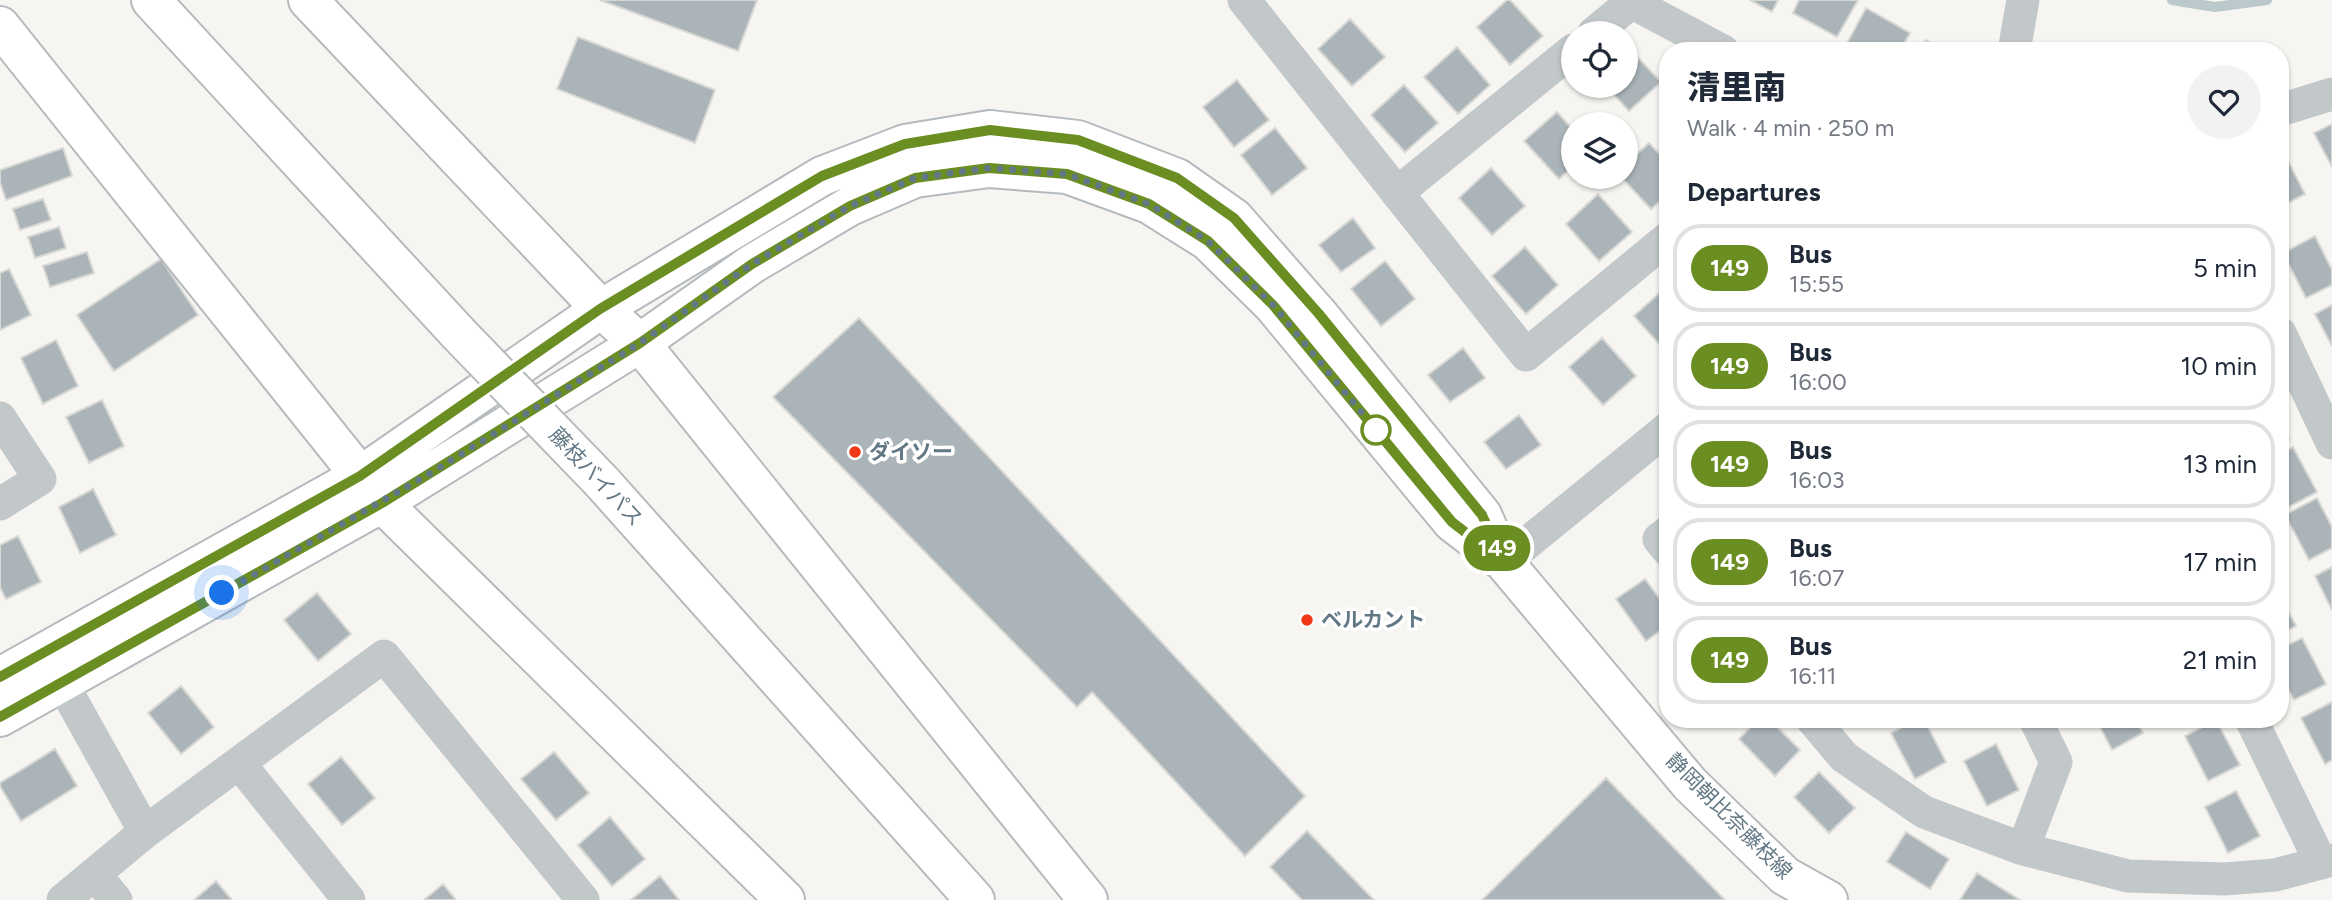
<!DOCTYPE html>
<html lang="en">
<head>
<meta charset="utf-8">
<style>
	body { margin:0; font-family:Figtree,"Noto Sans JP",sans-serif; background:#f2f2f3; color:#1f2937; height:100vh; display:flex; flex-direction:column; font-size:26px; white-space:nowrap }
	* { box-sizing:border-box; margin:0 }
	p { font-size:23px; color:#747a83 }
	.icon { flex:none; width:38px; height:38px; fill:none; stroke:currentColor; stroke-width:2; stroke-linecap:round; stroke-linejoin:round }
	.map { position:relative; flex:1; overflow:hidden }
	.side { position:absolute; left:1659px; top:42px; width:630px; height:686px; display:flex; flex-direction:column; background:#fff; border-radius:28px; box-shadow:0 2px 5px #0004 }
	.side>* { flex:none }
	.badge { padding:0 14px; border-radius:23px; font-size:24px; line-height:46px }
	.tools { position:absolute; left:1561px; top:21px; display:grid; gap:14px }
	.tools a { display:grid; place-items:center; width:77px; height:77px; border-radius:50%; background:#fff; box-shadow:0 2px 5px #0004; font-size:35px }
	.you { position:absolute; width:35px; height:35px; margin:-18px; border:5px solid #fff; border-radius:50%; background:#1a73e8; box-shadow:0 0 0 10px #1a73e833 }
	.map>.badge { position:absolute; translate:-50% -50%; box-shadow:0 0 0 4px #fff }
	h2 { padding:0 28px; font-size:26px; line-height:63px }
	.round { display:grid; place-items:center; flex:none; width:74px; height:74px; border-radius:37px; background:#f2f2f3 }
	.summary { display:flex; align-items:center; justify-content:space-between; height:119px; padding:0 28px }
	h1 { font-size:33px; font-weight:800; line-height:52px }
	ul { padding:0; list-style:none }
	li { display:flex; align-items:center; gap:21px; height:88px; margin:0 14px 10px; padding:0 14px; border:4px solid #e0e1e3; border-radius:28px }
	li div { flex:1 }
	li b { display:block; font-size:26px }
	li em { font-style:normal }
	li .badge { min-width:77px; font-weight:700; text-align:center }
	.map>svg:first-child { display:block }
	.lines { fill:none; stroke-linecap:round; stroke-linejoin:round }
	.stream { stroke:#bbc9cd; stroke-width:10 }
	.building { fill:#abb5b9; stroke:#d7d7d4; stroke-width:2 }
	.secondary-casing { stroke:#b4babe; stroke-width:42 }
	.highway-casing { stroke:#b6babd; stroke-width:42 }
	.street { stroke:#c2c7ca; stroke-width:33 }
	.secondary { stroke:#fff; stroke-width:38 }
	.highway { stroke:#fff; stroke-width:38 }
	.highway-bridge-casing { stroke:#b6babd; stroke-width:42; stroke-linecap:butt }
	.highway-bridge { stroke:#fff; stroke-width:38 }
	.line-casing { stroke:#fff; stroke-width:16 }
	.line { stroke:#6b8e23; stroke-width:10 }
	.walk { stroke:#627885; stroke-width:7; stroke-dasharray:0 12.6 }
	.stop-dot { fill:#fff; stroke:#6b8e23; stroke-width:3.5 }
	.poi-dot { fill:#f13816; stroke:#fff; stroke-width:2.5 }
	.labels { text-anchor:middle; stroke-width:7; stroke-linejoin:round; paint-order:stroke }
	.poi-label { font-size:21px; font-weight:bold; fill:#627885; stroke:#fff; text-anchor:start }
	.street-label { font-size:21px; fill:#627885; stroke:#fff }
</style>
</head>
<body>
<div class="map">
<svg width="2332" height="900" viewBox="0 0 2332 900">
	<rect width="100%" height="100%" fill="#f6f5f1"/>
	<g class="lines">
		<!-- stream -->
		<path class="stream" d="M2172 0 2215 7 2267 0"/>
	</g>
	<!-- building -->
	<path class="building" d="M600 0H757L738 51Z
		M1507 0H1510L1543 36 1510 65 1477 27Z
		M1750 0H1778L1772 12Z
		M1799 0H1858L1837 37 1793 13Z
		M1866 8 1910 33 1900 51H1852L1845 47Z
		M1350 19 1385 57 1352 86 1318 49Z
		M578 37 715 90 695 143 557 89Z
		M1926 40 1945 51H1920Z
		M1626 45 1661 82 1629 111 1606 86H1626Z
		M1457 47 1490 85 1458 114 1424 77Z
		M1237 80 1269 120 1234 147 1203 107Z
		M1404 85 1438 123 1405 152 1371 115Z
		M1557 112 1573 130V166L1559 179 1524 141Z
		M2332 124V167L2314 133Z
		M1275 128 1307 168 1272 195 1241 155Z
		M1649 143 1668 163V194L1651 209 1621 177H1626V164Z
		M63 148 72 176 6 200 0 182V170Z
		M2282 149 2305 194 2280 207V150Z
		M1491 168 1525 206 1492 235 1459 198Z
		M1598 194 1632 232 1599 261 1566 224Z
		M43 199 51 220 20 230 13 209Z
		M1353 218 1375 248 1341 272 1319 245Z
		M59 227 66 248 35 258 28 237Z
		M2315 236 2332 270V285L2306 298 2283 253Z
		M1525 247 1558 285 1526 314 1492 276Z
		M87 252 94 273 50 287 43 266Z
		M161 259 198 315 114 371 77 315Z
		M1385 261 1415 299 1381 326 1351 289Z
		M9 269 31 315 0 330V273Z
		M1666 287 1668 288V354L1634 316Z
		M2332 305V346L2315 314Z
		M859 318 1305 796 1245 856 1092 692 1077 707 773 397Z
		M1602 338 1636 376 1603 405 1569 367Z
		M56 340 78 386 43 404 21 358Z
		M1463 348 1485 378 1450 402 1428 375Z
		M102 400 124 446 89 463 66 417Z
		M1519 415 1541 445 1506 469 1484 442Z
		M2280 420 2289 438 2280 442Z
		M2293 447 2317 492 2285 509 2280 499V454Z
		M93 489 116 535 80 553 59 507Z
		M2317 498 2332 527V548L2309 560 2285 515Z
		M18 536 41 582 6 599 0 587V545Z
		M2332 567V610L2315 576Z
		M1645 579 1668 610V625L1646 641 1616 599Z
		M317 593 351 634 318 661 284 620Z
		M2280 597 2296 626 2280 634Z
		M2302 638 2326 684 2294 700 2280 673V649Z
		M181 686 214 727 181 754 148 713Z
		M2332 702V760L2325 764 2301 718Z
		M1759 719H1769L1800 750 1775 776 1739 739Z
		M1918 719H1924L1946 762 1915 779 1891 733Z
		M2096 719H2136L2143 733 2112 750Z
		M2216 720 2240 765 2208 781 2185 736Z
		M1996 744 2019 790 1987 806 1964 761Z
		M55 749 77 786 21 821 0 786V783Z
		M554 752 589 793 556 820 521 779Z
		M341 757 375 798 342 825 308 784Z
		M1819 772 1855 808 1829 833 1794 797Z
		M1606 778 1725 900H1482Z
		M2236 791 2260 836 2228 853 2205 807Z
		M610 817 645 859 612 886 578 845Z
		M1307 831 1374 900H1302L1270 867Z
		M1906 832 1949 859 1930 889 1887 862Z
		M1977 873 2020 900H1960Z
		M660 876 679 900H631Z
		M216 881 232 900H194Z
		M443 884 456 900H424Z"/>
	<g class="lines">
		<!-- secondary casing -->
		<g class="secondary-casing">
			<path id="secondary" d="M0 677 360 476 601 309 822 176 905 144 990 130 1078 140 1177 178 1234 218 1319 315 1482 515 1498 551
				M0 717 382 503 640 343 752 264 850 206 915 178 989 168 1067 174 1149 204 1208 241 1273 305 1452 522 1504 562 1690 784 1785 876 1828 900"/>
		</g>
		<!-- highway casing -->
		<g class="highway-casing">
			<path id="highway" d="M151 0 458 333
				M308 0 601 309 640 343 1088 900
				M0 26 382 503 785 900
				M602 482 975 900"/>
		</g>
		<!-- street -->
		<path class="street" d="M1244 0 1526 355 1668 238
			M1627 0 1723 51
			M1594 33 1632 2
			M2014 51 2023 0
			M2280 110 2332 94
			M1397 193 1573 50
			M2280 333 2332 443
			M0 418 40 479 0 504
			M1668 532 1659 539 1668 550
			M1504 562 1668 428
			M62 683 145 832
			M1812 719 1844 757 1924 812 2023 849 2128 876 2225 879 2275 875 2332 860
			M2251 719 2321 863
			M239 763 349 900
			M2023 849 2056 762 2035 719
			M95 874 116 900
			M63 900 145 832 384 656 583 900"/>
		<!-- secondary -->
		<use href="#secondary" class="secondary"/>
		<!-- highway -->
		<use href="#highway" class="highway"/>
		<!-- highway-bridge casing -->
		<g class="highway-bridge-casing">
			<path id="highway-bridge" d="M458 333 602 482"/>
		</g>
		<!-- highway-bridge -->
		<use href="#highway-bridge" class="highway-bridge"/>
	</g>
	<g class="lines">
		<!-- line casing -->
		<g class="line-casing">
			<path id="line" d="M0 677 360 476 600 309 822 176 905 144 990 130 1078 140 1177 178 1234 218 1319 314 1482 515 1504 562 1452 522 1273 305 1208 241 1149 204 1067 174 989 168 915 178 850 206 752 264 640 343 382 503 0 717"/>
		</g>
		<!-- line -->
		<use href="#line" class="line"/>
		<!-- walk -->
		<path class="walk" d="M222 593 429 474 640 343 752 264 850 206 915 178 989 168 1067 174 1149 204 1208 241 1273 305 1376 430"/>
	</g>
	<!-- markers -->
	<circle class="stop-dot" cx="1376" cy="430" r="14"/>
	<g class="poi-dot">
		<circle cx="855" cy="452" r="7"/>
		<circle cx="1307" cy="620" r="7"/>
	</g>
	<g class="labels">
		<!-- poi labels -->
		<g class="poi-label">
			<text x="869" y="459">ダイソー</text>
			<text x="1321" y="627">ベルカント</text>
		</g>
		<!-- street labels -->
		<g class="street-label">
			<text transform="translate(596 477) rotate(47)" y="7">藤枝バイパス</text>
			<text transform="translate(1729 816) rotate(45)" y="7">静岡朝比奈藤枝線</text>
		</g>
	</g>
</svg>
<div class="tools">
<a><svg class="icon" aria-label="locate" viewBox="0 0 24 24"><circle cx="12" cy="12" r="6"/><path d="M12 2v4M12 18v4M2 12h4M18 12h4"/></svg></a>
<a><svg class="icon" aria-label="layers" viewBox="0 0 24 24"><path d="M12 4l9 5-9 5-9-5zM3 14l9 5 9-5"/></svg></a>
</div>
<div class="you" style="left:222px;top:593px"></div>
<b class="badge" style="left:1497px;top:548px;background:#6b8e23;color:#fff">149</b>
<section class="side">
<div class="summary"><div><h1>清里南</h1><p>Walk · 4 min · 250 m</p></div><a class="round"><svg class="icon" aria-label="heart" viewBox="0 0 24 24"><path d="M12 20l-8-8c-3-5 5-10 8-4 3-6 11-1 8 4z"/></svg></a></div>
<h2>Departures</h2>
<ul>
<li><span class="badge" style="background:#6b8e23;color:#fff">149</span><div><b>Bus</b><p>15:55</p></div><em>5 min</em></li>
<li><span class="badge" style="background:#6b8e23;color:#fff">149</span><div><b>Bus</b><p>16:00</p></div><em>10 min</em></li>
<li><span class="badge" style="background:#6b8e23;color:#fff">149</span><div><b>Bus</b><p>16:03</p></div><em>13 min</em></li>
<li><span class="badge" style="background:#6b8e23;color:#fff">149</span><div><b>Bus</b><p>16:07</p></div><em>17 min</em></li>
<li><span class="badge" style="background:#6b8e23;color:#fff">149</span><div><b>Bus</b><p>16:11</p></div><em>21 min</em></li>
</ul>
</section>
</div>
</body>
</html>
